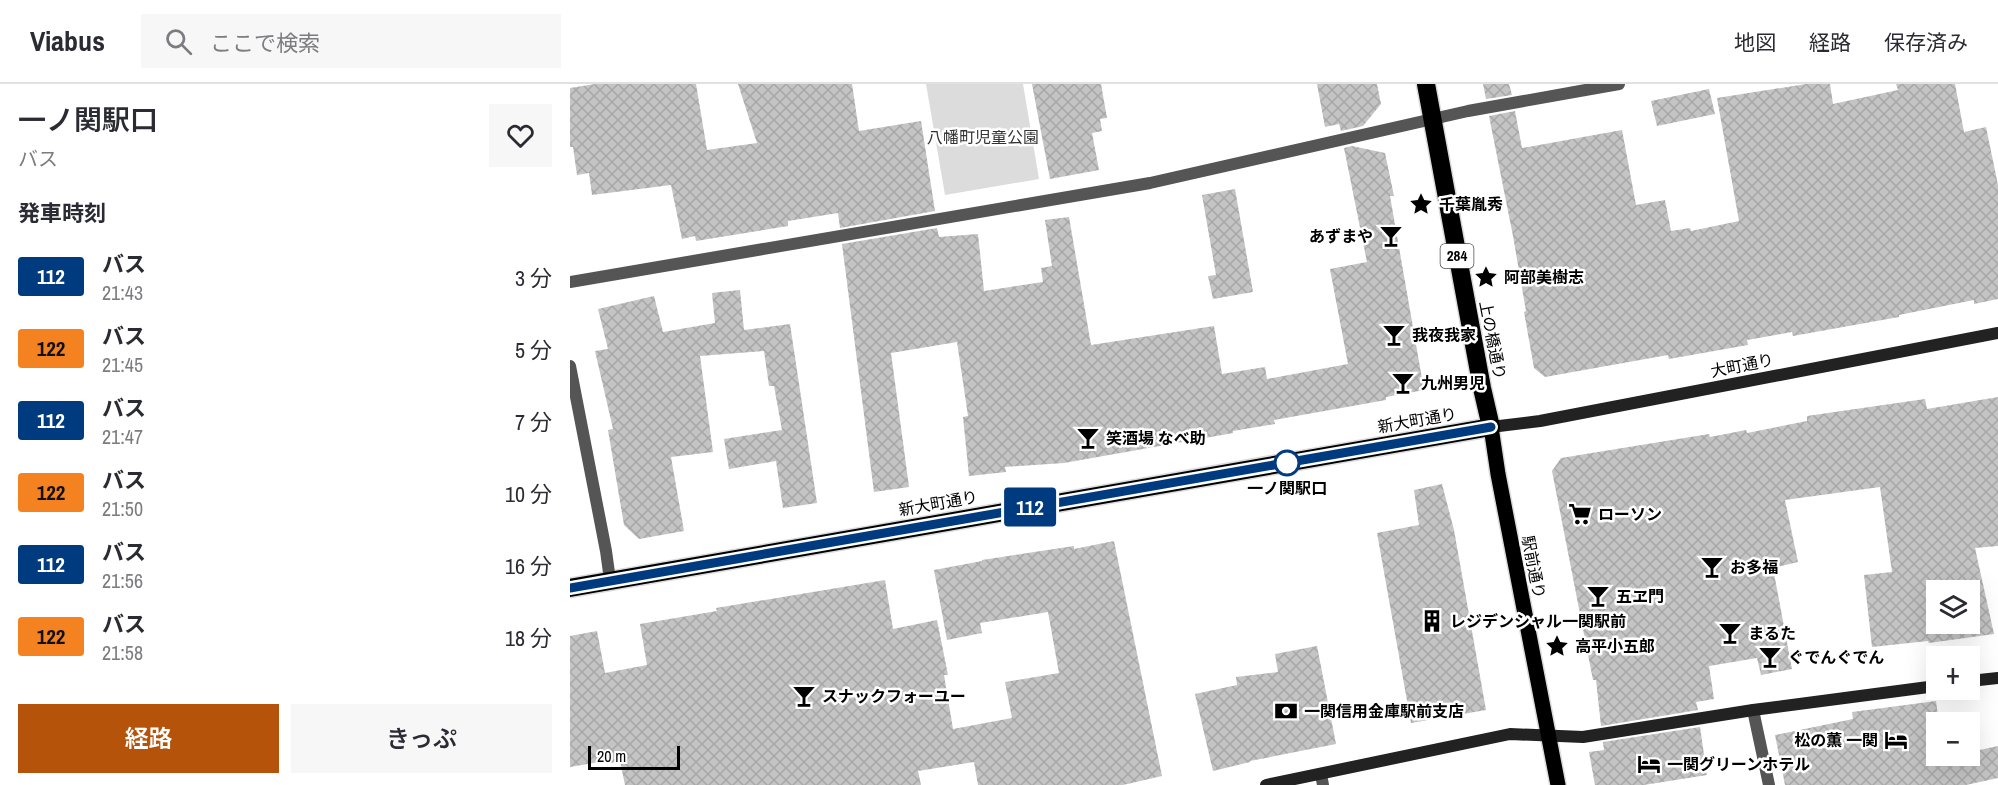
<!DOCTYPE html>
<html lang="ja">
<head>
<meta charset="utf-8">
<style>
	body { margin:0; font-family:"Archivo Narrow","Noto Sans JP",sans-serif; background:#f7f7f7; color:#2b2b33; height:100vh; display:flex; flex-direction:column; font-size:22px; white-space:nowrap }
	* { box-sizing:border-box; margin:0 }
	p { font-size:20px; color:#7c7c81 }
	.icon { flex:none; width:33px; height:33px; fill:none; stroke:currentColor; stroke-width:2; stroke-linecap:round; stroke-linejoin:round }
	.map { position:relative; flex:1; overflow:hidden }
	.panel { display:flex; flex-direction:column; background:#fff; width:570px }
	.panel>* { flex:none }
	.badge { padding:0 12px; border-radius:4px; font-size:21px; line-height:39px }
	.fabs { position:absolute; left:1356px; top:496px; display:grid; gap:12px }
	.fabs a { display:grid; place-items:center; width:54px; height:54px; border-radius:0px; background:#fff; box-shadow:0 6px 24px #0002; font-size:30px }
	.scale { position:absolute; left:18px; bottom:15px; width:92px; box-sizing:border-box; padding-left:6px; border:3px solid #000; border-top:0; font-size:16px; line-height:21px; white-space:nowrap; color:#000; -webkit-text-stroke:4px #fff; paint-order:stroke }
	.map>.badge { position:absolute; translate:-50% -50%; box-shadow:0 0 0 3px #fff }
	h2 { padding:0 18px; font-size:22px; line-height:54px }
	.round { display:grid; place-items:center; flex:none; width:63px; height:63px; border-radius:0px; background:#f7f7f7 }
	.headline { display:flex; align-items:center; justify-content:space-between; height:102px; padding:0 18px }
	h1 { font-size:28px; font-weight:600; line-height:45px }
	.primary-button { display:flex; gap:12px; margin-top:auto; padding:12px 18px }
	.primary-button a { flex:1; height:69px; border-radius:0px; background:#b45309; color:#fff; font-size:24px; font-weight:600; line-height:69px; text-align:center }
	.primary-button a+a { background:#f7f7f7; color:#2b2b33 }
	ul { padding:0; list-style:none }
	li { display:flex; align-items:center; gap:18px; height:72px; padding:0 18px }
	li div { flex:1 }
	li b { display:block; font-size:22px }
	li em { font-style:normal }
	li .badge { min-width:66px; font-weight:700; text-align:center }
	header { display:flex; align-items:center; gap:36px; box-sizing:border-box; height:84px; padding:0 30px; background:#fff; border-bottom:2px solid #e1e1e2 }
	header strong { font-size:28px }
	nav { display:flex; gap:33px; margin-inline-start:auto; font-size:21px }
	.search { width:420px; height:54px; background:#f7f7f7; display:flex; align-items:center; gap:15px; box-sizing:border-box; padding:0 21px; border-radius:0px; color:#7c7c81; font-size:22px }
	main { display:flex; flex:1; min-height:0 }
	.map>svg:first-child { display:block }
	.park { fill:#dcdcdc }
	.building { fill:url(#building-cross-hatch); fill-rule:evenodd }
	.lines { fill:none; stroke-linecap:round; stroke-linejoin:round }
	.primary-casing { stroke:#dbdbdb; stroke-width:18 }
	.highway-casing { stroke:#dbdbdb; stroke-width:21 }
	.street { stroke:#555; stroke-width:12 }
	.secondary { stroke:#222; stroke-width:12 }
	.primary { stroke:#000; stroke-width:15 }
	.highway { stroke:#000; stroke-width:18 }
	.line-casing { stroke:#fff; stroke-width:14 }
	.line { stroke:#003b80; stroke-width:9 }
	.stop-dot { fill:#fff; stroke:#003b80; stroke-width:3 }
	.labels { text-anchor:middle; stroke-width:5; stroke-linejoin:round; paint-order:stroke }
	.shield { fill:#fff; stroke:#4c4c4c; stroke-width:1.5 }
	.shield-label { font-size:15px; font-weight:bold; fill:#000 }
	.park-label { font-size:16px; fill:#333; stroke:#fff }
	.poi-label { font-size:16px; font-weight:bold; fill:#000; stroke:#fff; text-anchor:start }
	.street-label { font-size:16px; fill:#000; stroke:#fff }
	.stop-label { font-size:16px; font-weight:bold; fill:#000; stroke:#fff }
</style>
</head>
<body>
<header>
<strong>Viabus</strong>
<div class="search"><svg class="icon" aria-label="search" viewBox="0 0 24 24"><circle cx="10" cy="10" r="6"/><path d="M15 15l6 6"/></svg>ここで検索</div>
<nav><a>地図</a><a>経路</a><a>保存済み</a></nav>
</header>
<main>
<section class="panel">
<div class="headline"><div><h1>一ノ関駅口</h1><p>バス</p></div><a class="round"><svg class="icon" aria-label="heart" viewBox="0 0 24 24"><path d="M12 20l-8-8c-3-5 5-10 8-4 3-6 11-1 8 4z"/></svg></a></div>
<h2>発車時刻</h2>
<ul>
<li><span class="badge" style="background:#003b80;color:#fff">112</span><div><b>バス</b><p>21:43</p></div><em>3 分</em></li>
<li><span class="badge" style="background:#f58220;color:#111">122</span><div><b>バス</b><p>21:45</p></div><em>5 分</em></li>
<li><span class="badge" style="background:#003b80;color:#fff">112</span><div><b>バス</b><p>21:47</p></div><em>7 分</em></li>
<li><span class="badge" style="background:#f58220;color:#111">122</span><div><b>バス</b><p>21:50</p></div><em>10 分</em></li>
<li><span class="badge" style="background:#003b80;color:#fff">112</span><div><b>バス</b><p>21:56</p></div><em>16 分</em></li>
<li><span class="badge" style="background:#f58220;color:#111">122</span><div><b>バス</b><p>21:58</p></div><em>18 分</em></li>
</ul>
<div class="primary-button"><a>経路</a><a>きっぷ</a></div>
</section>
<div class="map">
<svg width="1428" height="701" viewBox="0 0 1428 701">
	<defs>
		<pattern id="building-cross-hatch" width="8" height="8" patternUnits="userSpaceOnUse" patternTransform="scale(1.5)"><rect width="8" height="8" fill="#c4c4c4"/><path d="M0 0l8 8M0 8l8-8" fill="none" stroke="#a7a7a7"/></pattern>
	</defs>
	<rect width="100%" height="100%" fill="#fff"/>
	<!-- park -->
	<path class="park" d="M356 0H453L469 95 375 111Z"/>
	<!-- building -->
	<path class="building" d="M25 0H126L137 66 187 59 168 0H282L289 47 351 37 365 127 270 144 268 129 218 137V142L126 157 125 152 112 155 101 101 22 111 19 89 7 91 3 63H0V4Z
		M462 0H531L537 34 530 35 532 47 522 49 529 86 480 95Z
		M747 0H807L811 20 793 42 771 47 769 40 755 43Z
		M913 0H939L942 11 916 15Z
		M1236 0H1260L1263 20 1328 6 1326 0H1385L1394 48 1416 43 1428 101V215L1404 220V216L1329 231V233L1223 252 1222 248 1177 256 1178 261 1099 275 1098 271 975 293 964 284 954 228 956 227 943 152 919 32 945 27 952 64 1052 46 1066 121 1095 116 1101 147 1120 144 1121 147 1169 137 1147 14Z
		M1139 5 1145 30 1087 42 1081 17Z
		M782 62 815 69 824 112H820L854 306 816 313V316L704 336 705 340 663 347V349L494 379 435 383 436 388 399 392 393 333 398 332 387 258 321 269 339 403 304 408 272 160 367 144 369 153 408 150 414 207 473 198 471 184 482 182 475 136 499 133 521 261 644 242 652 290 695 283 697 295 778 280 760 185 797 178 774 64Z
		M665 105 683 208 643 215 638 192 646 191 632 111Z
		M170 206 174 246 220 240 247 419 213 424 206 377 159 385 154 355 212 346 204 302H199L194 267 130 272 143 368 101 373 114 447 69 455 54 441 38 346 43 345 25 267 38 265 28 225 84 212 93 248 145 239 142 209Z
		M1428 313V462L1405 464 1424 550 1359 559 1358 557 1302 563 1294 491 1322 488 1310 403 1215 416 1228 478 1203 484 1222 585 1191 591 1187 574 1139 582 1144 615 1126 618 1128 626 1031 642 1026 596H1023L982 387 991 374 1139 350 1140 353 1176 346 1177 349 1237 337V332L1355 315 1357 325ZM1366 507H1400V540H1366Z
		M872 400 884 446 916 626 841 639 807 449 849 441 844 406Z
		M544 457 592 692 553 701H408L404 678 348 687 351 701H55L50 677 41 679V676L0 683V552L27 547 35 589 77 581 70 540 147 527 146 524 315 496 323 545 367 536 378 591H374L383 645 442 634 435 598 489 589 478 528 410 539 412 549 377 556 364 486 412 477V476L504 462V465Z
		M747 562 766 660 680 677V678L643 687 625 610 667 601 666 593 708 588 705 570Z
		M1366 617 1369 639H1366V672L1373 673 1400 672V668L1428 662V694L1396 701H1215L1205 651 1283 635 1282 628Z
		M1130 643 1137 691 1074 701H1025L1019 668 1034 666 1033 658Z"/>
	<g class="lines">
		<!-- primary casing -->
		<g class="primary-casing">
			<path id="primary" d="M921 343 928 390 988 701"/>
		</g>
		<!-- highway casing -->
		<g class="highway-casing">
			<path id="highway" d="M0 504 921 343 912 304 856 0"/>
		</g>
		<!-- street -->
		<path class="street" d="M0 198 580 99 898 27 1049 0
			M0 282 36 467 40 496
			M1183 626 1199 701
			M751 690 753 701"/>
		<!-- secondary -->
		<path class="secondary" d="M921 343 970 337 1428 249
			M1400 597 1428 594
			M696 701 940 650 1013 653 1183 626 1366 602"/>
		<!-- primary -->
		<use href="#primary" class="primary"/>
		<!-- highway -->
		<use href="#highway" class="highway"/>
	</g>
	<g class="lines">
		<!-- line casing -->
		<g class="line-casing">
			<path id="line" d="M0 504 921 343"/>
		</g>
		<!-- line -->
		<use href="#line" class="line"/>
	</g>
	<!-- icons -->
	<defs>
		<g id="sight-bare" transform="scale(1.8)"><path d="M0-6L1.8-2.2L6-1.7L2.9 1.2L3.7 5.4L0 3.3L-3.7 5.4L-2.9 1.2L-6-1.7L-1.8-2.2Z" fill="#000" stroke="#fff" stroke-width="2.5" paint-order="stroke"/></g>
		<g id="bar-bare" transform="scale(1.8)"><path d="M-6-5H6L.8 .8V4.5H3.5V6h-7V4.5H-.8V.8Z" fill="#000" stroke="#fff" stroke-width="2.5" paint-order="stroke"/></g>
		<g id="supermarket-bare" transform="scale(1.8)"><path d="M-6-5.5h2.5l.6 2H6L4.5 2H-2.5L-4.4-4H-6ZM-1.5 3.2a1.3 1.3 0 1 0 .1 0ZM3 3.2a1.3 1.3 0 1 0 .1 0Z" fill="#000" stroke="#fff" stroke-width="2.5" paint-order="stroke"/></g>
		<g id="building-bare" transform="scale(1.8)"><path d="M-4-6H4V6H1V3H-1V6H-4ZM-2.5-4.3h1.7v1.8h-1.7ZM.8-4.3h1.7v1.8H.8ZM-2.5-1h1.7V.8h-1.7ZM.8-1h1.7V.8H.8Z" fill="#000" stroke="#fff" stroke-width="2.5" paint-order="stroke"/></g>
		<g id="bank-bare" transform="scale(1.8)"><path d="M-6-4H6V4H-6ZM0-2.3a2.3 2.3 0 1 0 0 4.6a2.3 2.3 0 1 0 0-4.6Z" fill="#000" stroke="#fff" stroke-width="2.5" paint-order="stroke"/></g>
		<g id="hotel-bare" transform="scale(1.8)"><path d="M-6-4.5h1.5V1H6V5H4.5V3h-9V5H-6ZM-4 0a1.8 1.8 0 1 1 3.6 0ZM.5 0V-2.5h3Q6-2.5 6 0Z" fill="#000" stroke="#fff" stroke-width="2.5" paint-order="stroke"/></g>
	</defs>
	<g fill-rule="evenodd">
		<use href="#sight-bare" x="851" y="120"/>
		<use href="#bar-bare" x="821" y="152"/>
		<use href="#sight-bare" x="916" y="193"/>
		<use href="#bar-bare" x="824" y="251"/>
		<use href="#bar-bare" x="833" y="299"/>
		<use href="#bar-bare" x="518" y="354"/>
		<use href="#supermarket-bare" x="1010" y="430"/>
		<use href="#bar-bare" x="1142" y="483"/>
		<use href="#bar-bare" x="1028" y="512"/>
		<use href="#building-bare" x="862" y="537"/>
		<use href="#bar-bare" x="1160" y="549"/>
		<use href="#sight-bare" x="987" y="562"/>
		<use href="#bar-bare" x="1200" y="573"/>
		<use href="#bar-bare" x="234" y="612"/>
		<use href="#bank-bare" x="716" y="627"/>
		<use href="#hotel-bare" x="1326" y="656"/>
		<use href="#hotel-bare" x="1079" y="680"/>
	</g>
	<!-- markers -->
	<circle class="stop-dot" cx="717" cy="379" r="12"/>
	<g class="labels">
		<!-- shield labels -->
		<rect class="shield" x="870.5" y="160" width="33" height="24" rx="4.5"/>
		<g class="shield-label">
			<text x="887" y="177">284</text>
		</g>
		<!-- park labels -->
		<g class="park-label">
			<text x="413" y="59">八幡町児童公園</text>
		</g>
		<!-- poi labels -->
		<g class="poi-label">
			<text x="869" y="126">千葉胤秀</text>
			<text x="803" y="158" text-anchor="end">あずまや</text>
			<text x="934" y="199">阿部美樹志</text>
			<text x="842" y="257">我夜我家</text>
			<text x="851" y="305">九州男児</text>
			<text x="536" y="360">笑酒場 なべ助</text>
			<text x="1028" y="436">ローソン</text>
			<text x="1160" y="489">お多福</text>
			<text x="1046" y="518">五ヱ門</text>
			<text x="880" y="543">レジデンシャル一関駅前</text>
			<text x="1178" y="555">まるた</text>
			<text x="1005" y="568">高平小五郎</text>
			<text x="1218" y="579">ぐでんぐでん</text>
			<text x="252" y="618">スナックフォーユー</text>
			<text x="734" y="633">一関信用金庫駅前支店</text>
			<text x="1308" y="662" text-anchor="end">松の薫 一関</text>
			<text x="1097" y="686">一関グリーンホテル</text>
		</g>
		<!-- street labels -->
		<g class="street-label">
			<text transform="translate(923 256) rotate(79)" y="6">上の橋通り</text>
			<text transform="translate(1172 281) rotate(-11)" y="6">大町通り</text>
			<text transform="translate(847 336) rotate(-10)" y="6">新大町通り</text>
			<text transform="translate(368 419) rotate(-10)" y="6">新大町通り</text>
			<text transform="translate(964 483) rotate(79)" y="6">駅前通り</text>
		</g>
		<!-- stop labels -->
		<g class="stop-label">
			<text x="717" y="410">一ノ関駅口</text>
		</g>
	</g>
</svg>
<div class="fabs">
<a><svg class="icon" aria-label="layers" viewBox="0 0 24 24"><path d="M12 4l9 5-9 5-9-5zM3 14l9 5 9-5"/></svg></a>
<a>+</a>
<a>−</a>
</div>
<div class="scale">20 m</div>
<b class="badge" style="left:460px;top:423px;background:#003b80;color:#fff">112</b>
</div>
</main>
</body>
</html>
